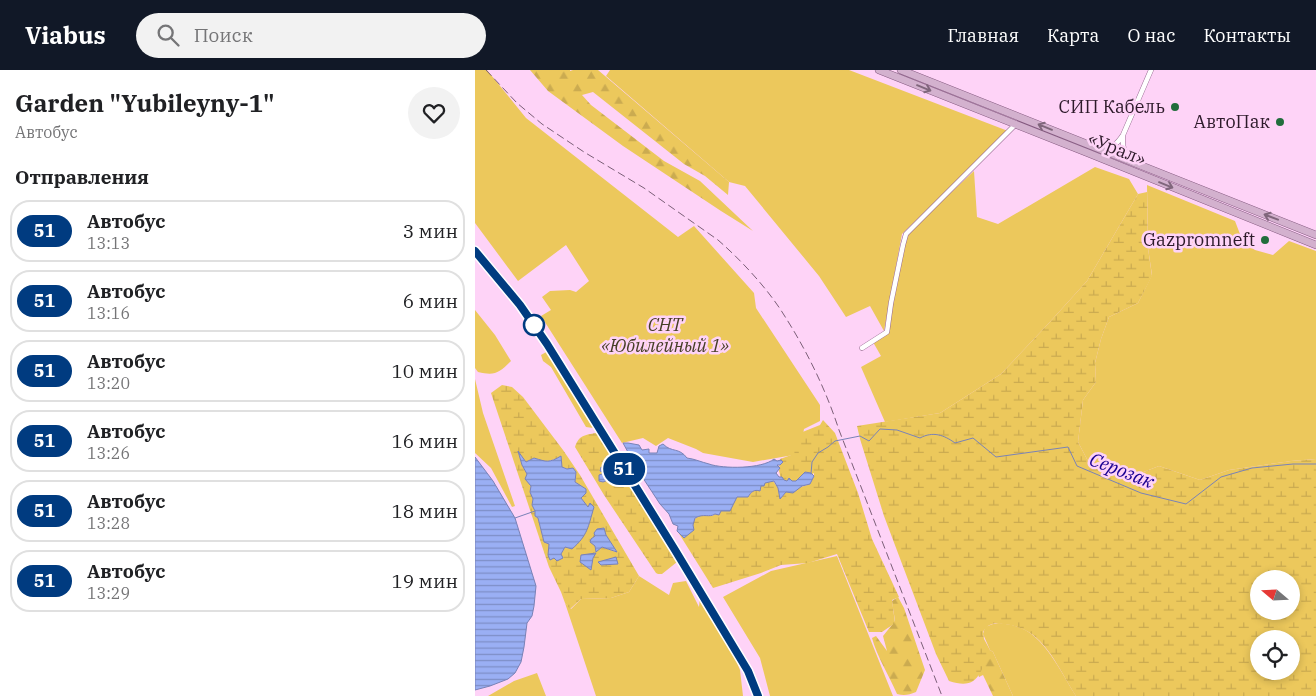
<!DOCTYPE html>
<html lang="ru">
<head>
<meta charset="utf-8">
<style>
	body { margin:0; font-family:"IBM Plex Serif",serif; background:#f2f2f2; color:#202124; height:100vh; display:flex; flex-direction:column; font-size:19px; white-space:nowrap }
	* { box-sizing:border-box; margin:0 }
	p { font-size:16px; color:#757577 }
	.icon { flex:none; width:28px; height:28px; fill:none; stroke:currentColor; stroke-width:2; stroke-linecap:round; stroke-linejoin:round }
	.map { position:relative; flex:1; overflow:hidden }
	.sheet { display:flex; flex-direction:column; background:#fff; width:475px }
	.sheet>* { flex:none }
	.badge { padding:0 10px; border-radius:16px; font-size:18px; line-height:32px }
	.needle { width:32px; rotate:289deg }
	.tools { position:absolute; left:775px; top:500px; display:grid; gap:10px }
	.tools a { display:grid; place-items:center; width:50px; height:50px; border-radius:50%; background:#fff; box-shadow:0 2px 8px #0003; font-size:25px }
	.map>.badge { position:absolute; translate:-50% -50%; box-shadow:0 0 0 2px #fff }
	h2 { padding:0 15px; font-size:19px; line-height:45px }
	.round { display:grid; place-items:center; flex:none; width:52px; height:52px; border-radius:26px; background:#f2f2f2 }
	.overview { display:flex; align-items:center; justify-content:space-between; height:85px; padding:0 15px }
	h1 { font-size:24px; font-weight:700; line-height:38px }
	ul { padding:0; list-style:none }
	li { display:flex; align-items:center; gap:15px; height:62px; margin:0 10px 8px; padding:0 5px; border:2px solid #e0e0e0; border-radius:20px }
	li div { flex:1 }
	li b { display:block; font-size:19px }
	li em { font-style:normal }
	li .badge { min-width:55px; font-weight:700; text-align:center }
	header { display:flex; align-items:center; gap:30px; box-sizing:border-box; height:70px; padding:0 25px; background:#111827; color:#fff }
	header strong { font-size:24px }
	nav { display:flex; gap:28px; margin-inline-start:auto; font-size:18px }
	.search { width:350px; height:45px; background:#f2f2f2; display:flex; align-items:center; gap:12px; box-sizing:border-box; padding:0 18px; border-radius:28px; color:#757577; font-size:19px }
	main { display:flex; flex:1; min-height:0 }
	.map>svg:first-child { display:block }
	.green { fill:#ecc85c }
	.forest { fill:url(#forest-firs) }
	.wetland { fill:url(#wetland-marsh); fill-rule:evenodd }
	.water { fill:url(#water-rules); stroke:#7982b7 }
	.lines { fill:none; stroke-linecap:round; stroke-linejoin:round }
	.stream { stroke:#7982b7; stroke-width:1 }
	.street-casing { stroke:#976891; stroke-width:5.5 }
	.secondary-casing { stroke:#976891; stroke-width:8 }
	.primary-casing { stroke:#855a80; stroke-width:8 }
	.street { stroke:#fff; stroke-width:4.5 }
	.secondary { stroke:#fff; stroke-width:6 }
	.primary { stroke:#d3b1ce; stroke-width:7 }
	.rail { stroke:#7b5f77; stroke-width:1; stroke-dasharray:8 4; stroke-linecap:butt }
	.oneway { stroke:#80667c }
	.line-casing { stroke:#fff; stroke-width:11 }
	.line { stroke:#003b80; stroke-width:8 }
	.poi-dot { fill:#216d3c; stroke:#fed3f7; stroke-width:2 }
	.stop-dot { fill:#fff; stroke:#003b80; stroke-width:2.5 }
	.labels { text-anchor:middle; stroke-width:5; stroke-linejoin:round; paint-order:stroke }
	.poi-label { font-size:18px; fill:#2d1a2a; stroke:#fed3f7; text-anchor:end }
	.street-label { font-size:18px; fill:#2d1a2a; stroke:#fed3f7 }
	.park-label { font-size:18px; font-style:italic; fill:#473f27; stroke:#fed3f7 }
	.water-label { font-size:19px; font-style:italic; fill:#1a0192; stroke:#fed3f7 }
</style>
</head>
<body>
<header>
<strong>Viabus</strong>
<div class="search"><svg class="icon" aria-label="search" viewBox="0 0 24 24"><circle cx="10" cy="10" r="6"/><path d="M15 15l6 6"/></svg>Поиск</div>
<nav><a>Главная</a><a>Карта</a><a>О нас</a><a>Контакты</a></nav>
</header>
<main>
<section class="sheet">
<div class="overview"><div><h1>Garden &quot;Yubileyny-1&quot;</h1><p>Автобус</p></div><a class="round"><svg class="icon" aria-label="heart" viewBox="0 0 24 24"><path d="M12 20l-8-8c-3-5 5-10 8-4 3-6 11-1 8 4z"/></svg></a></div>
<h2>Отправления</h2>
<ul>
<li><span class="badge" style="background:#003b80;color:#fff">51</span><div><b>Автобус</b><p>13:13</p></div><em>3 мин</em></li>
<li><span class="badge" style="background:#003b80;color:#fff">51</span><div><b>Автобус</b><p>13:16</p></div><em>6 мин</em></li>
<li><span class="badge" style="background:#003b80;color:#fff">51</span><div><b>Автобус</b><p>13:20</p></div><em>10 мин</em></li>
<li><span class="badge" style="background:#003b80;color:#fff">51</span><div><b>Автобус</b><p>13:26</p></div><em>16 мин</em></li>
<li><span class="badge" style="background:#003b80;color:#fff">51</span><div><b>Автобус</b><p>13:28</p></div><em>18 мин</em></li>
<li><span class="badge" style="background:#003b80;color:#fff">51</span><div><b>Автобус</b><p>13:29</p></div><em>19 мин</em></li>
</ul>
</section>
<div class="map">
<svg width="841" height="626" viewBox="0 0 841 626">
	<defs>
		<pattern id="forest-firs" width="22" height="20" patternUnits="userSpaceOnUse" patternTransform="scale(1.25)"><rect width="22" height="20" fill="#ecc85c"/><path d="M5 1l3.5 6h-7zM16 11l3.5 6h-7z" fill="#cbab50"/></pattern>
		<pattern id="wetland-marsh" width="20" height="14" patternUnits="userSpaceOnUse" patternTransform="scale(1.25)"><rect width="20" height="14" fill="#ecc85c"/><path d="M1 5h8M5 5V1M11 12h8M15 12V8" fill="none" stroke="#cbab50"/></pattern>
		<pattern id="water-rules" width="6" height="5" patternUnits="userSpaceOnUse" patternTransform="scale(1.25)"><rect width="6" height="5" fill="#9aaff4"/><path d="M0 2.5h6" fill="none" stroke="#7e8ec6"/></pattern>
	</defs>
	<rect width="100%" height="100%" fill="#fed3f7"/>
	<!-- green -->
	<path class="green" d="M0 0H12L51 48 203 167 219 156 279 223 281 238 345 335V351L329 359 324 384 278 392 228 383 221 379 193 368 181 376 168 368 147 373 66 246 76 240 67 227 75 221 95 220 101 222 114 211 91 175 43 211 0 153Z
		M135 0H374L533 61 427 164 409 261 395 236 371 247 344 206 270 116 254 112 131 6Z
		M620 97 654 109 663 124 612 211 573 254 526 304 465 343 410 352 386 297 406 286 398 272 410 264 432 167 435 161 499 101 502 147 523 154Z
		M672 115 760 151 768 172 780 180 798 185 814 171 841 181V389L816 391 754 400 725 410 684 396 666 403 641 401 613 391 603 372 608 330 621 312 620 293 626 269 634 247 663 233 677 205 673 178Z
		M0 240 20 265 36 291C24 303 20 306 3 302L0 298Z
		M73 281 118 358 111 357 76 297 68 291 66 285Z
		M0 309 8 343 40 436 37 437 16 398 0 383Z
		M362 486 418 626H295L285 588 248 527 296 501Z
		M164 506 194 525 198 513 211 511 224 537 225 527 240 551 261 590 265 600 268 626H121L90 533 96 539 106 529 136 528 154 522Z
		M524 553C529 554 535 554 540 556 569 563 586 603 601 626H538L518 582 515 580 508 564 510 557 518 554Z
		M62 603 71 626H13L39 611Z"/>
	<!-- forest -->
	<path class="forest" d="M55 0H95V1L98 0H123L254 112 253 125 230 106 209 94 118 22 107 25 116 35 189 91 225 111 278 161 246 141 148 76 73 21Z
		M423 527 429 538 450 600 441 622C434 625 429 626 422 624 414 605 402 587 397 568L401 566 412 581 408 566 420 551 417 531Z
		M496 579 506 584 515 580 518 582 538 626H518L508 605 504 607Z"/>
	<!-- wetland -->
	<path class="wetland" d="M672 122 673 178 677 206 663 233 634 247 626 269 620 293 621 312 608 330 603 372 613 391 641 401 666 403 684 396 725 410 754 400 816 391 841 389V626H601C588 606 577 580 558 565 549 558 538 555 528 554 520 552 512 554 508 562L509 569 515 580C505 602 504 621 474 611L461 584 409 446 385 369 382 356 465 343 526 304 573 254 612 211 663 124ZM784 509H816V541H784ZM784 569H816V601H784Z
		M27 315 37 317 48 327 88 380 105 405 164 506 154 522 136 528 106 529 95 539 90 533 86 522 74 497 16 323ZM44 383 51 392 59 388 71 392 80 389 87 397 101 402 100 412 111 423 106 428 113 438 86 484 74 474 69 471 63 448 60 446V441L57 435 58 429 55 422 56 416 52 404 47 395ZM131 465 141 482 127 477 121 481 120 466Z
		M348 350 360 363 383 423 397 469 424 527 417 530 420 553 407 562H394L362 484 333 493 306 495 286 503 238 518 203 462 225 445 237 446 246 441 262 427H273C275 423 285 415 290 413 291 412 298 411 298 411L303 418 305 429 311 422 335 414 339 406V403C326 410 321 415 306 409L304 401 305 389 319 384 325 363 345 355Z
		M121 363 125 367 202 492 187 504H183L181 503 129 425 100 377C104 365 110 365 121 363Z"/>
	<!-- water -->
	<path class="water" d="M148 373H153L164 375 167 380 174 379V383H182L184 376 188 374C197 383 204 377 212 388 220 389 226 392 234 394 248 399 287 399 299 389L302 391 306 390 308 392 305 395H302L305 398 301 403 304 407H307L309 410 312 411 314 408 317 411H321L330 402 336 403 339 406 335 414 327 416 318 423 311 422 305 429 303 418 299 411 290 413 289 416H286L285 421C279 419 276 422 273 427H262L255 441H246L244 445 240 444C234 448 229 443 220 448L218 455 219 460 209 468 202 461 203 456 198 454 194 444 185 434 162 399 159 391 154 390 156 385 154 384Z
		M43 381 48 388 51 392 59 388C72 392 74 393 86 386L87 397 92 399 98 398 101 402 100 412 111 419V423L106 428 113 437 115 433 119 437C113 457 113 465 97 479L90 477 86 484 88 488 82 491 79 488 75 490 73 485 74 474 69 472 63 448 60 446V441L57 435 58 429 55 422 56 416 50 409 52 404 47 395Z
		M0 387 18 411 40 448 61 516 59 536 57 546 52 553 49 577 46 592 40 603 33 609 15 616 0 620Z
		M126 397 136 401 142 397 146 398 145 403 139 405 137 412 133 410 128 412 124 411V405L130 403 125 401Z
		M129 458 131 465 142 482 127 477 121 482 120 476 115 472 116 469 120 466 119 463 122 459Z
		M121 483 118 488 116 500 105 492 106 485Z
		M141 487 143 494 126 495 123 492Z"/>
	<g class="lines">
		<!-- stream -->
		<path class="stream" d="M336 404 337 392 343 383 353 377 360 371 385 366 394 371 405 359 422 360 445 368C458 361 469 365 480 373L498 368 521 387 593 377 602 396 666 423 711 434 746 407 777 398 818 394H841
			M40 448 60 441"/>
		<!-- street casing -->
		<g class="street-casing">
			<path id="street" d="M648 66C647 77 649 83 657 90
				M626 78C637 79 642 74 648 65L676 0
				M387 278 412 262 416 233 428 175 431 164 541 54"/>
		</g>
		<!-- secondary casing -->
		<g class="secondary-casing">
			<path id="secondary" d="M0 181C27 209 50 242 72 274L273 601 283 626"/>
		</g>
		<!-- primary casing -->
		<g class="primary-casing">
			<path id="primary" d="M404 0 613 83 841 175
				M426 0 841 165"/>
		</g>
		<!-- street -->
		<use href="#street" class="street"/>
		<!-- secondary -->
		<use href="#secondary" class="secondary"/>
		<!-- primary -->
		<use href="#primary" class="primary"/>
		<!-- rail -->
		<path class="rail" d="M11 0 42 33 67 54 109 82 169 118 243 170C266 190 293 219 309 245 332 281 351 320 364 360L467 626"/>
	</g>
	<!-- one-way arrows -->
	<defs><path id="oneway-shaft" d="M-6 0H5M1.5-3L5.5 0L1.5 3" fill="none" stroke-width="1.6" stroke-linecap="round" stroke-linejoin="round" transform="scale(1.25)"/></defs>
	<g class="oneway">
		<use href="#oneway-shaft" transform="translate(449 18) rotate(22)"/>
		<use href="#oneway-shaft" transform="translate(570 57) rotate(-158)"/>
		<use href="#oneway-shaft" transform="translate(691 115) rotate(22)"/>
		<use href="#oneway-shaft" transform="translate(796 147) rotate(-159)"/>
	</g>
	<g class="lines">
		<!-- line casing -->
		<g class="line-casing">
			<path id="line" d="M0 181 45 235 72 274 200 480 273 601 283 626"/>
		</g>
		<!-- line -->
		<use href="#line" class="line"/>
	</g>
	<!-- markers -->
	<g class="poi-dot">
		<circle cx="700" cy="37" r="5"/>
		<circle cx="805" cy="52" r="5"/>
		<circle cx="790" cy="170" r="5"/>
	</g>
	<circle class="stop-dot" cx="59" cy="255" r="10"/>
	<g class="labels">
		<!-- poi labels -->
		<g class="poi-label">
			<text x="690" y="43">СИП Кабель</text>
			<text x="795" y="58">АвтоПак</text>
			<text x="780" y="176">Gazpromneft</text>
		</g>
		<!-- street labels -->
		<g class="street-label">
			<text transform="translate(642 79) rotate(22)" y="6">«Урал»</text>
		</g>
		<!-- park labels -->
		<g class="park-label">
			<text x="190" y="261">СНТ<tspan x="190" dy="21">«Юбилейный 1»</tspan></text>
		</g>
		<!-- water labels -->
		<g class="water-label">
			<text transform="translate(647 400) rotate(21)" y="7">Серозак</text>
		</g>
	</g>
</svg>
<div class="tools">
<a><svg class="needle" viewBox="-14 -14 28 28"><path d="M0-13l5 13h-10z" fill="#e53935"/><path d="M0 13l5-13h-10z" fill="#757577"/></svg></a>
<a><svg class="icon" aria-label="locate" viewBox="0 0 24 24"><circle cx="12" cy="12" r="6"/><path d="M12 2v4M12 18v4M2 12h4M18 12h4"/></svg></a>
</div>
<b class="badge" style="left:149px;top:399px;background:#003b80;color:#fff">51</b>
</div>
</main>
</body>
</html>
